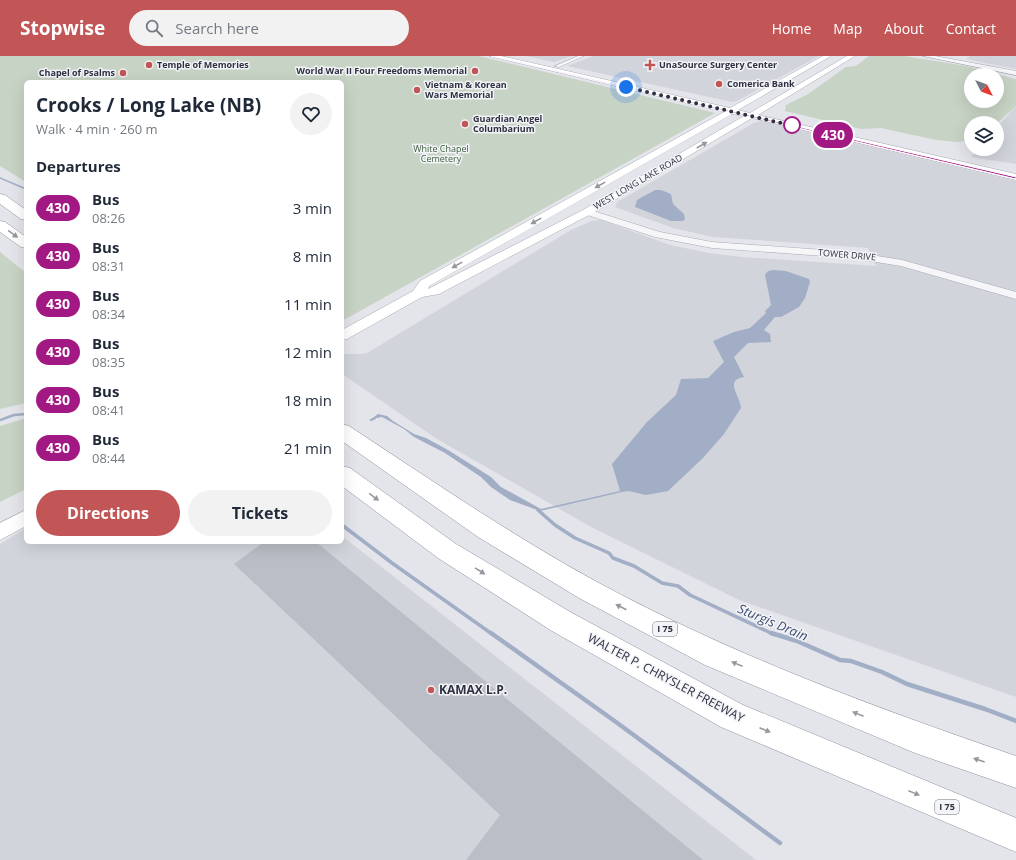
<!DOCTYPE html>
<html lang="en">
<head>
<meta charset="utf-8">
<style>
	body { margin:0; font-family:"Open Sans",sans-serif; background:#f2f2f3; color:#1f2937; height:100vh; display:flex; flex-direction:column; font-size:15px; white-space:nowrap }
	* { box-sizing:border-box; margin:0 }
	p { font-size:13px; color:#747a83 }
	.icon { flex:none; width:22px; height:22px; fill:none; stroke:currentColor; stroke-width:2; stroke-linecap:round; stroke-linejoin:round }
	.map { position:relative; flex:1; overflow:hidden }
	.sheet { position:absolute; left:24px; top:24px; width:320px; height:464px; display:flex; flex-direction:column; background:#fff; border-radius:6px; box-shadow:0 4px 16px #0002 }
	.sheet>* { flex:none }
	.badge { padding:0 8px; border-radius:13px; font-size:14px; line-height:26px }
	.needle { width:26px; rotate:132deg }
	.buttons { position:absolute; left:964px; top:12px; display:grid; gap:8px }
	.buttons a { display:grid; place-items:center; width:40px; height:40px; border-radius:50%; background:#fff; box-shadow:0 4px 16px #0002; font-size:20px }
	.you { position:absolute; width:20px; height:20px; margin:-10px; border:3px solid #fff; border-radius:50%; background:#1a73e8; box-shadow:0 0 0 6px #1a73e833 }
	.map>.badge { position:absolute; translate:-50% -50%; box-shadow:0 0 0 2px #fff }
	h2 { padding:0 12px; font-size:15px; line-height:36px }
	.round { display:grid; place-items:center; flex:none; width:42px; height:42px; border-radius:21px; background:#f2f2f3 }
	.summary { display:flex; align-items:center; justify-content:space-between; height:68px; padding:0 12px }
	h1 { font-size:19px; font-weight:700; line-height:30px }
	.button { display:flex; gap:8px; margin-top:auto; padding:8px 12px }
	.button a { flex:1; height:46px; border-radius:24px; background:#c25656; color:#fff; font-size:16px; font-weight:700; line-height:46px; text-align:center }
	.button a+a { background:#f2f2f3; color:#1f2937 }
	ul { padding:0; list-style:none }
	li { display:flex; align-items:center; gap:12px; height:48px; padding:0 12px }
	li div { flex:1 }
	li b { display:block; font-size:15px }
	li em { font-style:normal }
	li .badge { min-width:44px; font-weight:700; text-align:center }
	header { display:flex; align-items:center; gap:24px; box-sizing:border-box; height:56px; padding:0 20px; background:#c25656; color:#fff }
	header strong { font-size:19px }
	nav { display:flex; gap:22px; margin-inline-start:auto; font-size:14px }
	.search { width:280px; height:36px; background:#f2f2f3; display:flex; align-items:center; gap:10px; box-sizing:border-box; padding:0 14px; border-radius:22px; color:#747a83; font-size:15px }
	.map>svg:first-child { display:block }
	.built { fill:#d2d4dc }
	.green { fill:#c7d3c5; fill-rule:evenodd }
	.water { fill:#a2aec6 }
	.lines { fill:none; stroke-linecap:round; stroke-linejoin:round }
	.stream-far3 { stroke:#a2aec6; stroke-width:1.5 }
	.stream-far2 { stroke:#a2aec6; stroke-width:2.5 }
	.stream-far1 { stroke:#a2aec6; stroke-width:3.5 }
	.stream { stroke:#a2aec6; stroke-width:4.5 }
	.building { fill:#bbbec6 }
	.minor-casing { stroke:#a9abb4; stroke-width:1 }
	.tertiary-casing { stroke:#a9abb4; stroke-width:1 }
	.secondary-casing { stroke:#a9abb4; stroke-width:1 }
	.motorway-casing { stroke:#8c919f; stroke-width:1 }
	.minor { fill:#f6f6f9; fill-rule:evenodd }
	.tertiary { fill:#f6f6f9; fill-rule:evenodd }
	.secondary { fill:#fff; fill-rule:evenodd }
	.motorway { fill:#fff; fill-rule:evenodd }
	.oneway { fill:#9698a0 }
	.line { fill:#a31984; stroke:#fff }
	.walk { stroke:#2d3141; stroke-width:4; stroke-dasharray:0 7.2 }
	.poi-dot { fill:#c25656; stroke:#f3f4f7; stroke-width:1.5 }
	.stop-dot { fill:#fff; stroke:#a31984; stroke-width:2 }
	.labels { text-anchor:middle; stroke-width:3; stroke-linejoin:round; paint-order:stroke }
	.far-poi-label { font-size:9px; font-weight:bold; fill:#2d3141; stroke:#f3f4f7; text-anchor:start }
	.far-park-label { font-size:9px; fill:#3d5b3b; stroke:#f3f4f7 }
	.far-street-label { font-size:9px; fill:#2d3141; stroke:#f3f4f7 }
	.shield { fill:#f3f4f7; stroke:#686c78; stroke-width:1 }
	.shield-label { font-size:9px; font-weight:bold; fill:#2d3141 }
	.near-street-label { font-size:12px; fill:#2d3141; stroke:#f3f4f7 }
	.near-poi-label { font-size:12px; font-weight:bold; fill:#2d3141; stroke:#f3f4f7; text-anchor:start }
	.near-water-label { font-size:13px; font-style:italic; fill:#3b4b71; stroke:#f3f4f7 }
</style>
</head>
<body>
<header>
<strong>Stopwise</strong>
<div class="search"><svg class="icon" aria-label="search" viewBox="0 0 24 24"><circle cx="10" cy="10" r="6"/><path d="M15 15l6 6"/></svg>Search here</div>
<nav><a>Home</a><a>Map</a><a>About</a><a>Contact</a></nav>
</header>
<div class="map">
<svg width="1016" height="804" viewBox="0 0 1016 804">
	<rect width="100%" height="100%" fill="#e3e5ea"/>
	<!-- built -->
	<path class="built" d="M526 0H572L554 6Z
		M593 0H819L737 45 732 46 567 10Z
		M970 0H1016V13L966 3Z
		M1016 50V108L971 101 978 93H997V71Z
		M761 65 1016 125V641L739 544 591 471 437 383 342 318V298H362L367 297 571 174 591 165 601 164 670 189 709 197 742 201 876 210 868 192 713 181 673 172 615 151 617 146 754 67Z
		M26 472V486H342V480L756 804H0V488Z"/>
	<!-- green -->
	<path class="green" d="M0 0H479L715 57 342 265V26H26V126L0 110Z
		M869 0H904L966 10 1016 23V50L997 67H971V84L958 86 936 84 881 72 861 73 785 55 786 49 808 38 846 11 856 10ZM971 19H997V45H971Z
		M0 196 26 217V347L0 353Z
		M26 362V433L0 446V370Z"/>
	<!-- water -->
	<path class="water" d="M655 134H661L671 138 673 148 684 158 685 163 683 165H671L635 151 637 144Z
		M773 214 786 215 809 223 810 226 805 242 799 251 781 261H775L764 274 770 278 771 286 748 287 734 301 744 321C724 324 740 340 741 352L724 378 703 402 668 435 646 439 629 435 622 436 540 455 510 444 491 431 481 421 445 397 414 381 404 373 382 361 376 362 374 361 378 358 387 360 393 365 414 378 426 382 448 394 491 421 501 431 541 453 620 435 612 408 647 366 676 339 681 323 708 322 724 306 713 285 734 276 750 272 766 257 765 255 771 249 765 219 768 215Z"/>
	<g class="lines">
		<!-- stream-far3 -->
		<path class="stream-far3" d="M0 122 26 133"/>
		<!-- stream-far2 -->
		<path class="stream-far2" d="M0 364 14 359 26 358
			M371 364 375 362"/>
		<!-- stream-far1 -->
		<path class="stream-far1" d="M538 454 555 469 575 482 609 497 613 502 634 510 662 527 678 530 690 539 773 578
			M342 469 392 507 492 578"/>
		<!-- stream -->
		<path class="stream" d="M491 577 616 666 780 787
			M771 577 797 585 840 604 851 605 882 616 907 628 985 653 1016 665"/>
	</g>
	<!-- building -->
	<path class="building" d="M264 486H316L703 804H466L500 759 234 508Z"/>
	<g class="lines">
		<!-- minor casing -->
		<g class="minor-casing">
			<path id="minor" d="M578 0H584L559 11 555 10Z"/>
		</g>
		<!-- tertiary casing -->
		<g class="tertiary-casing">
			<path id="tertiary" d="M923 0H935L1016 15V19Z
				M587 153 660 176 712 186 852 196 902 204 1016 236V243L901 210 852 202 712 192 655 181 584 158 582 156 584 154Z"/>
		</g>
		<!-- secondary casing -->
		<g class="secondary-casing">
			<path id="secondary" d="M490 0H501L730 52 823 0H831L738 54 750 57 847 0H855L758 59 1016 118V124L752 62 591 158 439 238 422 241 347 283 342 284V274L413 235 420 225 724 56ZM732 58 744 60 583 154 428 233 429 230Z
				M26 454V470L0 484V467Z"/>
		</g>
		<!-- motorway casing -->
		<g class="motorway-casing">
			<path id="motorway" d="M0 138 5 139 26 154V164L21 163 0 148Z
				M0 165 5 166 26 181V192L21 191 0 176Z
				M342 368 349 370C431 424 511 479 597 526 730 598 873 651 1016 700V732L915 697 705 609 579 542 478 481 342 385Z
				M342 410 350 412 456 488 572 557 743 649 1016 762V796L721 671 552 575 438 502 342 430Z"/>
		</g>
		<!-- minor -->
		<use href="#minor" class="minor"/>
		<!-- tertiary -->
		<use href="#tertiary" class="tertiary"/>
		<!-- secondary -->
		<use href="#secondary" class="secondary"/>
		<!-- motorway -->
		<use href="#motorway" class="motorway"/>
	</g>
	<!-- one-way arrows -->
	<defs><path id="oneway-solid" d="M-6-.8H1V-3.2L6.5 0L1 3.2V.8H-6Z"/></defs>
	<g class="oneway">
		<use href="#oneway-solid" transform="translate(702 89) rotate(-30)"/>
		<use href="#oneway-solid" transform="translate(600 129) rotate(151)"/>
		<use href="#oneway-solid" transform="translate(536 165) rotate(151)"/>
		<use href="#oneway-solid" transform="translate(13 178) rotate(36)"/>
		<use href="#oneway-solid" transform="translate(457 209) rotate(151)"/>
		<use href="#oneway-solid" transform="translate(374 441) rotate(36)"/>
		<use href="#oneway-solid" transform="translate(480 515) rotate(32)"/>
		<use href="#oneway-solid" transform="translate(621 551) rotate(-153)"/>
		<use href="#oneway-solid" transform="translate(737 608) rotate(-158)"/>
		<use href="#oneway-solid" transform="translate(858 658) rotate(-158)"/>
		<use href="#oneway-solid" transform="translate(765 674) rotate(23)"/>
		<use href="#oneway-solid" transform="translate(979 704) rotate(-161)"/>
		<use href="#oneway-solid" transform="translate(914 737) rotate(22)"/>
	</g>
	<!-- line -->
	<path class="line" d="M491 0H493L1016 121V123Z"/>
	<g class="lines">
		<!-- walk -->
		<path class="walk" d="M626 31 794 70 792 69"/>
	</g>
	<!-- markers -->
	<g class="poi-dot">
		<circle cx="149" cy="9" r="4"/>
		<path d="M648 3h4v4h4v4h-4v4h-4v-4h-4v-4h4z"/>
		<circle cx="475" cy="15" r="4"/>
		<circle cx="123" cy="17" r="4"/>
		<circle cx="719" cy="28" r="4"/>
		<circle cx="417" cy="34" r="4"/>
		<circle cx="465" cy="68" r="4"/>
		<circle cx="431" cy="634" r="4"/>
	</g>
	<circle class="stop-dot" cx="792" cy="69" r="8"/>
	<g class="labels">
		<!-- far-poi labels -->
		<g class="far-poi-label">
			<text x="157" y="12">Temple of Memories</text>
			<text x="659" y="12">UnaSource Surgery Center</text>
			<text x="467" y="18" text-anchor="end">World War II Four Freedoms Memorial</text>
			<text x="115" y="20" text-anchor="end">Chapel of Psalms</text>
			<text x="727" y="31">Comerica Bank</text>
			<text x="425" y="32">Vietnam &amp; Korean<tspan x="425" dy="10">Wars Memorial</tspan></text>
			<text x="473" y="66">Guardian Angel<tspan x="473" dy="10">Columbarium</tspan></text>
		</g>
		<!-- far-park labels -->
		<g class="far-park-label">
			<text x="441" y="96">White Chapel<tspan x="441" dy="10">Cemetery</tspan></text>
		</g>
		<!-- far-street labels -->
		<g class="far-street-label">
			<text transform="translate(638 126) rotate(-30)" y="3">WEST LONG LAKE ROAD</text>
			<text transform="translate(847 199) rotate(5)" y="3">TOWER DRIVE</text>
		</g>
		<!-- shield labels -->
		<g class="shield">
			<rect x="653" y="566" width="24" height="14" rx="3"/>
			<rect x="935" y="744" width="24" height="14" rx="3"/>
		</g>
		<g class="shield-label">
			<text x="665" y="576">I 75</text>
			<text x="947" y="754">I 75</text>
		</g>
		<!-- near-street labels -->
		<g class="near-street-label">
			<text transform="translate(666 622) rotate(28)" y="4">WALTER P. CHRYSLER FREEWAY</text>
		</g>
		<!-- near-poi labels -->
		<g class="near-poi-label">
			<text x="439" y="638">KAMAX L.P.</text>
		</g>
		<!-- near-water labels -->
		<g class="near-water-label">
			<text transform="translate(773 566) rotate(23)" y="5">Sturgis Drain</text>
		</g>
	</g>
</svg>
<div class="buttons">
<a><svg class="needle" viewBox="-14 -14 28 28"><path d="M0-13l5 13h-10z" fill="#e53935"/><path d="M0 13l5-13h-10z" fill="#747a83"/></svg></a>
<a><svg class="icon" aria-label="layers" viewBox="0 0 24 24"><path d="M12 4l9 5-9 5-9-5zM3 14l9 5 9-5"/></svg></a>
</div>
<div class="you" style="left:626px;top:31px"></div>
<b class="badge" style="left:833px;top:79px;background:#a31984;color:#fff">430</b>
<section class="sheet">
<div class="summary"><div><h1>Crooks / Long Lake (NB)</h1><p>Walk · 4 min · 260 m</p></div><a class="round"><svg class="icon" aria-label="heart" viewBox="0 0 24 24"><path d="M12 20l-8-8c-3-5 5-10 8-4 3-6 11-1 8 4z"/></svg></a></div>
<h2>Departures</h2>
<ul>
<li><span class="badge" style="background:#a31984;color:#fff">430</span><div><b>Bus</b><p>08:26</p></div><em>3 min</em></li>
<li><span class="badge" style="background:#a31984;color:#fff">430</span><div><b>Bus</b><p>08:31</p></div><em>8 min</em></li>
<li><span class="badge" style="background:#a31984;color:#fff">430</span><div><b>Bus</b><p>08:34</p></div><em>11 min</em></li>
<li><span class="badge" style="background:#a31984;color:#fff">430</span><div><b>Bus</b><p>08:35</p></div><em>12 min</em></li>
<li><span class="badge" style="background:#a31984;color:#fff">430</span><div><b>Bus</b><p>08:41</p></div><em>18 min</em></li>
<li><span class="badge" style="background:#a31984;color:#fff">430</span><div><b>Bus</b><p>08:44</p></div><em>21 min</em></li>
</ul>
<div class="button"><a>Directions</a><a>Tickets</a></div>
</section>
</div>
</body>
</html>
